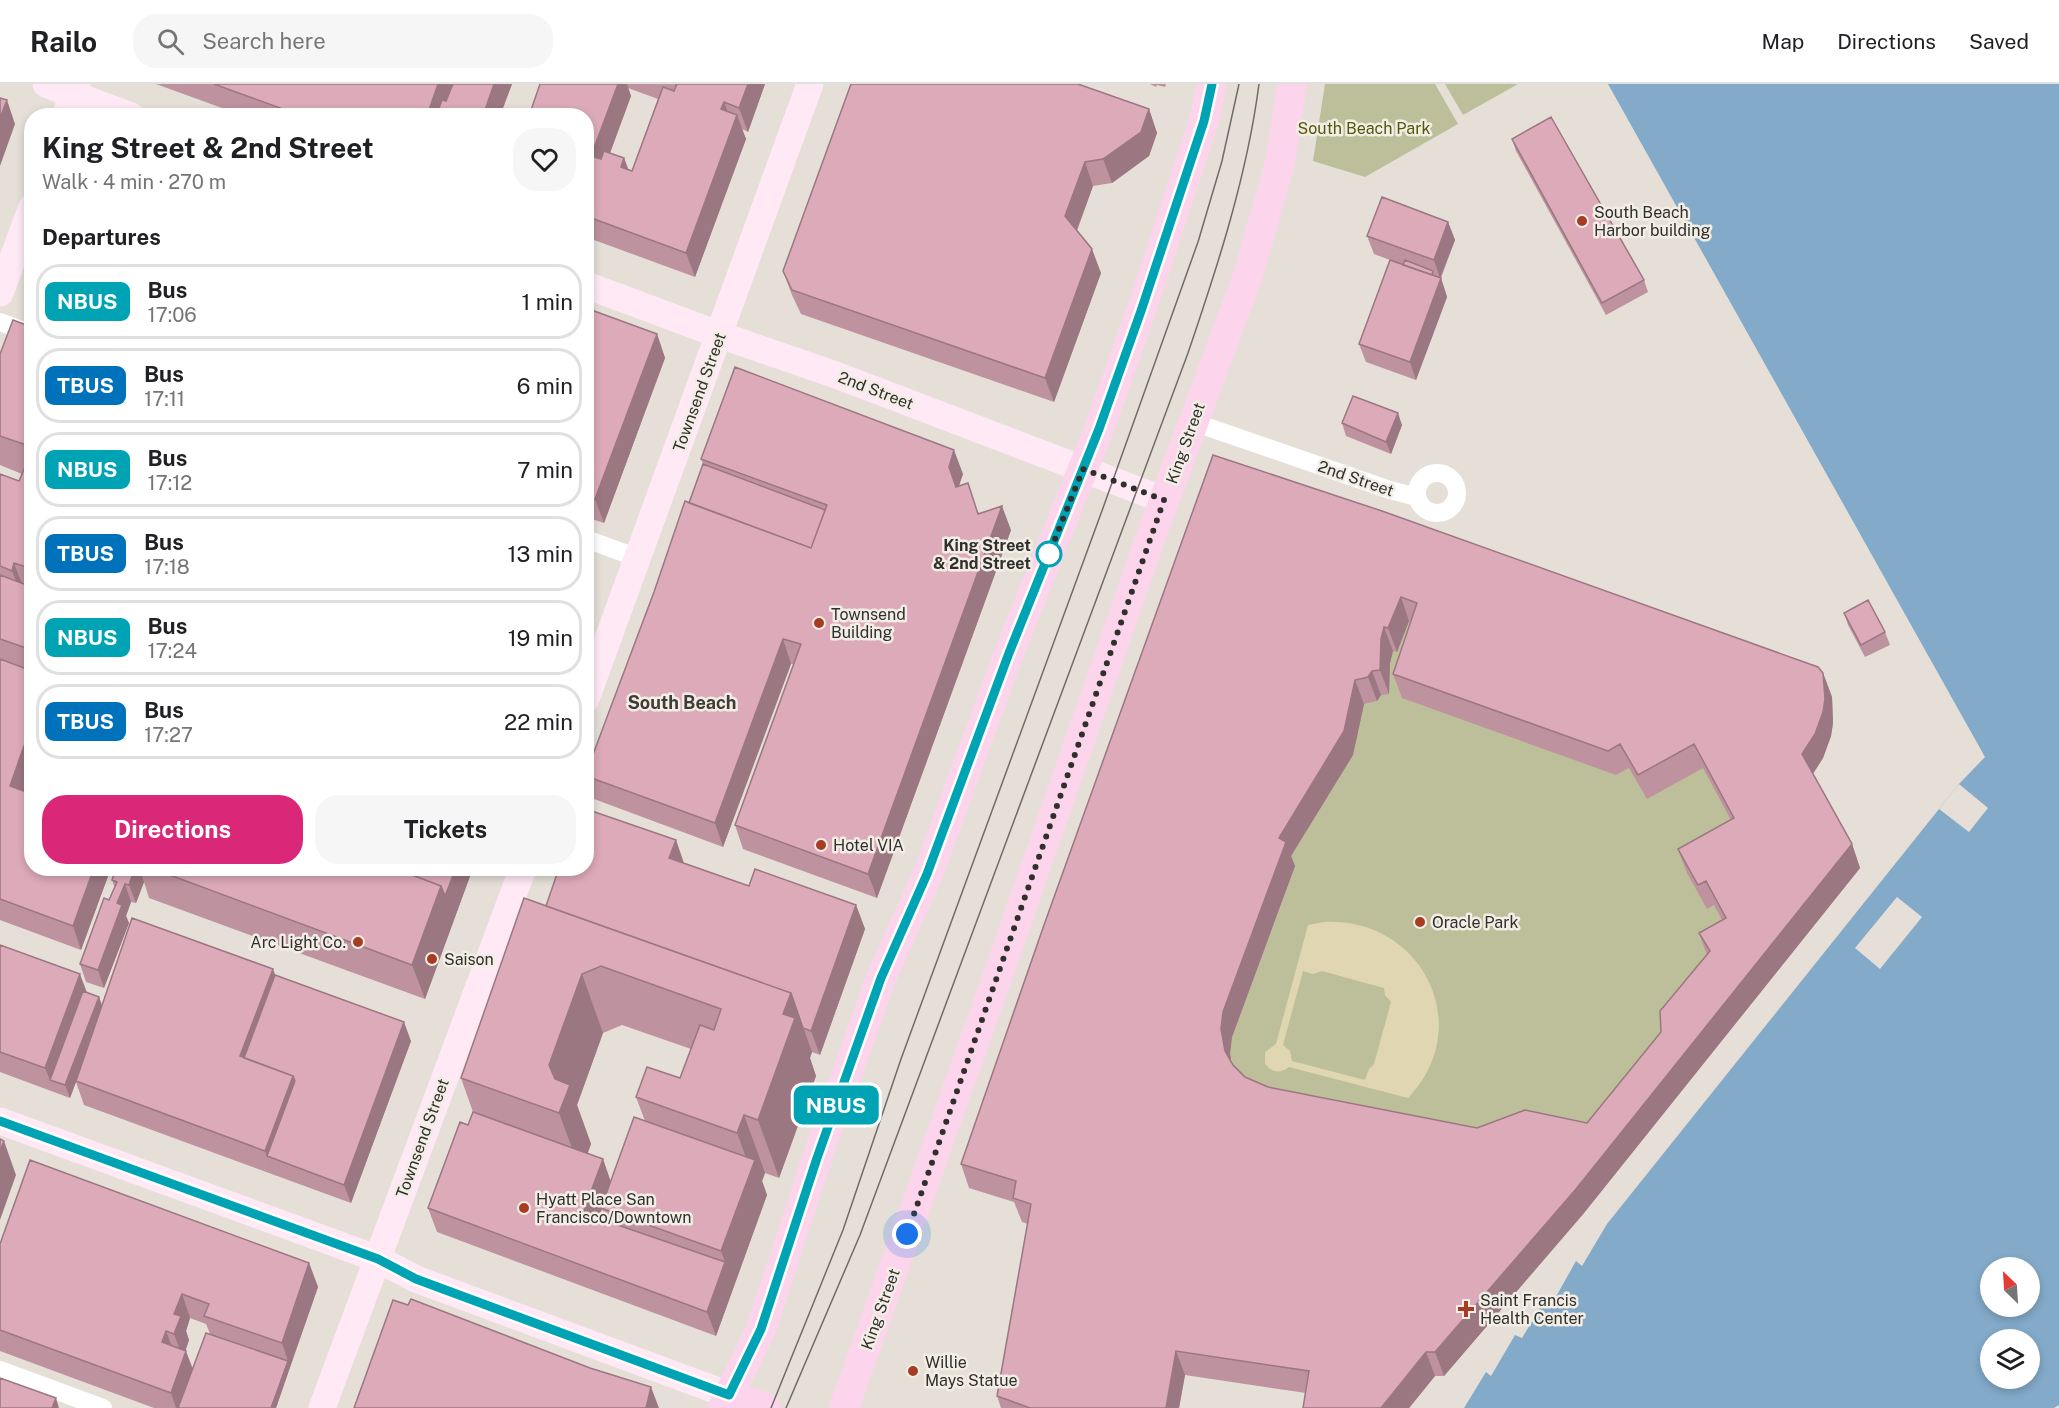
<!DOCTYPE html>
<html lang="en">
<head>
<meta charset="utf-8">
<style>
	body { margin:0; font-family:"Public Sans",sans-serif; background:#f6f6f6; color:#202124; height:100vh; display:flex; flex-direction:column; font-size:22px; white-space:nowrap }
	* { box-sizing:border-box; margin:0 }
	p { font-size:20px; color:#757577 }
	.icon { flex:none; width:33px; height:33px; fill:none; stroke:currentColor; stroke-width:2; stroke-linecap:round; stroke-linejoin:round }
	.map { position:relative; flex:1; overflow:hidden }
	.side { position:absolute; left:24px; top:24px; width:570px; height:768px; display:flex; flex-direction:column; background:#fff; border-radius:24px; box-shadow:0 3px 9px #0003 }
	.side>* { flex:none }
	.badge { padding:0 12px; border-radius:9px; font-size:21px; line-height:39px }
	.needle { width:39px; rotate:335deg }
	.fabs { position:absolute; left:1980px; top:1173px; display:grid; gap:12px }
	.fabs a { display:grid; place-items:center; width:60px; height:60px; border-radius:50%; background:#fff; box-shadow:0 3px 9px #0003; font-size:30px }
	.you { position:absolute; width:30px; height:30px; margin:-15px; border:4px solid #fff; border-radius:50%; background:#1a73e8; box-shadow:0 0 0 9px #1a73e833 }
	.map>.badge { position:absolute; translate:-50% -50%; box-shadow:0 0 0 3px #fff }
	h2 { padding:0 18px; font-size:22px; line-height:54px }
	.round { display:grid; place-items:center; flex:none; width:63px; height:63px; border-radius:24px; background:#f6f6f6 }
	.head { display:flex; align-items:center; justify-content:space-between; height:102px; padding:0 18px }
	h1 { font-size:28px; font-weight:700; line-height:45px }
	.action { display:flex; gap:12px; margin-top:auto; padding:12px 18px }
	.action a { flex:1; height:69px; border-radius:24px; background:#db2777; color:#fff; font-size:24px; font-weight:700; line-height:69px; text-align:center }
	.action a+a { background:#f6f6f6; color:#202124 }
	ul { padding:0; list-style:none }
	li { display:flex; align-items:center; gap:18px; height:75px; margin:0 12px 9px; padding:0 6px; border:3px solid #e0e0e0; border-radius:24px }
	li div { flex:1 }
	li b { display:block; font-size:22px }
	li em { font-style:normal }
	li .badge { min-width:66px; font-weight:700; text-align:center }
	header { display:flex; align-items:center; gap:36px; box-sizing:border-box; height:84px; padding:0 30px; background:#fff; border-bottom:2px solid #e0e0e0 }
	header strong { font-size:28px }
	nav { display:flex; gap:33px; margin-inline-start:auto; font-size:21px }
	.search { width:420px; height:54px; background:#f6f6f6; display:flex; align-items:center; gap:15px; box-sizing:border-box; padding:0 21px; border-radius:24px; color:#757577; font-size:22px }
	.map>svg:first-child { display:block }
	.green { fill:#bcbf99 }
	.sand { fill:#e0d7b2; fill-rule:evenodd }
	.water { fill:#83aac9; fill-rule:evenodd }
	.pier { fill:#e5dfd8 }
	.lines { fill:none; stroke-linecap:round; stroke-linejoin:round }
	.street { stroke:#fff; stroke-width:18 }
	.secondary { stroke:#fee9f5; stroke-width:27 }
	.primary { stroke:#fcd4eb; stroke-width:30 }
	.tram { stroke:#6f6c67; stroke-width:1.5 }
	.wall { fill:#be929f; fill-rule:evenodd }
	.shaded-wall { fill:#9b7782 }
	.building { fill:#ddaab9; stroke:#9b7782; stroke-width:1.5; fill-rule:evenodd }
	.line-casing { stroke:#fff; stroke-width:14 }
	.line { stroke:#00a3b4; stroke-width:9 }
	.walk { stroke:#312f2c; stroke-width:6; stroke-dasharray:0 10.8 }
	.poi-dot { fill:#a53c23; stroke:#f2ede5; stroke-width:2 }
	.stop-dot { fill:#fff; stroke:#00a3b4; stroke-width:3 }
	.labels { text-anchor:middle; stroke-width:5; stroke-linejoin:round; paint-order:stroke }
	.park-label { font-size:16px; fill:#545608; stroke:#f2ede5 }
	.poi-label { font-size:16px; fill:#312f2c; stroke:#f2ede5; text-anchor:start }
	.street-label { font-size:16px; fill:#312f2c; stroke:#f2ede5 }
	.stop-label { font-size:16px; font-weight:bold; fill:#312f2c; stroke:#f2ede5; text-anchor:end }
	.neighbourhood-label { font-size:18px; font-weight:bold; fill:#3f3b35; stroke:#f2ede5 }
</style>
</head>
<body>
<header>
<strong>Railo</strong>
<div class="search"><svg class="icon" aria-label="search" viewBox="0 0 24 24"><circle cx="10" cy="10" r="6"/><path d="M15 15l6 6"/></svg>Search here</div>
<nav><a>Map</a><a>Directions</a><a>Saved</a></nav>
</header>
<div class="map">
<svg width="2059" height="1324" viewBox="0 0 2059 1324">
	<rect width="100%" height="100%" fill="#e5dfd8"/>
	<!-- green -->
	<path class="green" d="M1325 0H1435L1458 40 1365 93 1313 77Z
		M1445 0H1518L1463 31Z
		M1222 395 1689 619 1798 811 1465 1246 984 1064Z"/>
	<!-- sand -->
	<path class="sand" d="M1324 838C1422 833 1477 942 1408 1014L1289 983C1280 990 1271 989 1265 979V968L1276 960 1308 841ZM1303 887 1313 890 1322 887 1384 904 1385 911 1391 918 1374 980 1369 985 1365 996 1292 977 1290 967 1283 961Z"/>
	<!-- water -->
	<path class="water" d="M1608 0H2059V1321L2054 1324H1464L1486 1288 1491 1292 1515 1251 1522 1254 1546 1214 1553 1218 1576 1177 1582 1182 1607 1140 1959 700 1985 673ZM1990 1184H2030V1222H1990ZM1990 1256H2030V1294H1990Z"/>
	<!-- pier -->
	<path class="pier" d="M1959 700 1988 724 1969 748 1939 725Z
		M1897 813 1922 833 1880 885 1855 864Z"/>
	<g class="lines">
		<!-- street -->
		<path class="street" d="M0 238 32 250
			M1193 338 1390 406 1417 413
			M1417 409a20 20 0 1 1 40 0a20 20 0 1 1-40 0Z
			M586 455 638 474
			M0 1286 103 1324"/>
		<!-- secondary -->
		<path class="secondary" d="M46 0 131 32
			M65 32 77 0
			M586 201 720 251 836 291 1164 416
			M0 209 32 123
			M586 615 810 0
			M0 1037 378 1175 416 1195 729 1311
			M322 1324 523 784"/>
		<!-- primary -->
		<path class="primary" d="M729 1311 766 1324
			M723 1324 761 1245 817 1074 881 894 928 790 1009 569 1099 345 1141 227 1204 37 1212 0
			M844 1324 999 888 1150 455 1248 191 1280 79 1292 0"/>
		<!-- tram -->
		<path class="tram" d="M771 1324 843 1146 901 975 1103 424 1198 158 1222 77 1239 0
			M786 1324 860 1151 1188 269C1218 181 1247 92 1259 0"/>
	</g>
	<!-- wall -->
	<path class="wall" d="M156 0H512L500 32H244Z
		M540 0H765L748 48 742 45 746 55 695 193 586 153V32ZM628 4 658 15 632 87 628 85 624 74 610 69 631 12Z
		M1150 0H1166L1165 3 1157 1 1156 3Z
		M1149 25 1157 49 1149 72 1112 99 1093 102 1077 147 1101 189 1054 318 801 230 792 211 783 187Z
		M1512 55 1644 196 1648 208 1606 231 1516 67Z
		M1448 138 1455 156 1441 194 1447 213 1416 296 1366 278 1359 260 1390 176 1374 170 1367 152Z
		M32 187V217L26 202Z
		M586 224 657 250 665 274 604 439 586 433Z
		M32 243V690L25 708 111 784 81 866 0 836V390L19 397 22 390 0 381V270Z
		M1342 339 1402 341 1391 370 1346 352Z
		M1213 371 1823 589 1832 613 1833 639 1831 652 1823 674 1813 690 1852 760 1860 784 1584 1129 1444 1292H1435L1409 1324H1303L1306 1309 1185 1291 1179 1324H1001L997 1312 1028 1140 1022 1138 1014 1118 969 1104 961 1080ZM1409 537 1411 538 1393 590 1402 614 1616 691 1629 684 1647 715 1703 684 1731 736 1678 765 1687 789 1707 825 1714 821 1722 836 1699 849 1707 871 1661 948 1587 1039 1477 1044 1268 1003 1245 993 1231 978 1230 969 1232 953 1295 782 1291 772 1353 671 1364 620 1377 617 1381 611 1389 610 1390 579 1393 567 1397 568Z
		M701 375 963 390 959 402 979 429 1011 446 877 814 743 765 735 741 794 580H791L723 763 594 715 586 694V689L703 380Z
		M1844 529 1885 548 1890 561 1865 573 1848 541Z
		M676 756 684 779 749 802 856 821 865 845 820 971 812 968 810 974 816 992 779 1094 765 1089 762 1097 767 1111 716 1252 437 1148 428 1124 468 1041 473 1028 461 994 546 822ZM622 941 691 965 680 994 636 1013 645 1037 611 1098 603 1075 587 1070 591 1060 577 1021 603 949ZM602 1125 606 1136 599 1134Z
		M116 784H473L425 915 149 814 144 798 136 819 131 818 126 832 129 839 104 904 86 898 80 880 115 804 112 796Z
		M0 861 87 909 99 913 102 921 275 891 411 957 351 1119 84 1021 76 998 70 1014 0 988Z
		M0 1160 309 1179 318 1203 276 1324H154L0 1267ZM190 1234 206 1240 210 1250 193 1285 185 1267 189 1256 186 1247Z"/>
	<!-- shaded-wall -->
	<path class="shaded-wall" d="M438 0H456L444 32H427Z
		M494 0H512L500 32H483Z
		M617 0H627L631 12 600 96 591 72Z
		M748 0H765L748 48 739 24Z
		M7 16 15 40 0 82V34Z
		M724 18 733 42 737 31 746 55 695 193 686 169 721 25Z
		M1149 25 1157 49 1149 72 1112 99 1103 75Z
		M624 74 633 98 621 83Z
		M1085 78 1093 102 1073 156 1065 132Z
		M1448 138 1455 156 1440 194 1434 176Z
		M1092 165 1101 189 1054 318 1045 294Z
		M1441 194 1447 213 1416 296 1410 278Z
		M657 250 665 274 604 439 595 415Z
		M1398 329 1402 341 1391 370 1386 358Z
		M954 366 963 390 957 407 949 383Z
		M1002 422 1011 446 877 814 868 790Z
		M14 479 27 513 25 521 12 487Z
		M1401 513 1409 537 1397 568 1388 544Z
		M1384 543 1393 567 1390 579 1389 610 1380 586 1381 555Z
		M783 555 791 580 723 763 715 739Z
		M1372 587 1381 611 1377 617 1368 593Z
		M1823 589 1832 613 1833 639 1831 652 1823 674 1810 694 1802 670Z
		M1355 596 1364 620 1353 671 1291 772 1295 782 1232 953 1230 969 1233 991 1225 967 1221 945 1223 928 1279 754Z
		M24 662 32 682V690L18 726 10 702Z
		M676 756 684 780 669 774Z
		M1852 760 1860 784 1584 1129 1444 1292 1435 1268Z
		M94 784H111L81 866 73 842Z
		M135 784H139L144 798 136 819 129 801Z
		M456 784H473L425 915 412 881 441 802Z
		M125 800 131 818 126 832 129 839 104 904 98 886 117 819Z
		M856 821 865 845 820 971 811 947Z
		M273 885 282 909 254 982 240 972Z
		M80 890 89 914 50 996 45 984Z
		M582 890 603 949 577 1021 591 1060 581 1088 559 1029 549 981Z
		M791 909 812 968 810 974 816 992 779 1094 758 1036 783 930Z
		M99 913 103 925 70 1014 65 1001Z
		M404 938 411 957 351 1119 344 1101Z
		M293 992 302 1016 267 1072 274 1091 265 1067Z
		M744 1031 765 1089 762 1097 767 1111 716 1252 707 1228 725 1178 721 1167 751 1087 737 1049Z
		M4 1057 16 1091 0 1136V1067Z
		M603 1075 611 1099 592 1153 583 1129Z
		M309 1179 318 1203 290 1283 282 1259Z
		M182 1210 190 1234 186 1247 189 1256 183 1274 174 1250V1230Z
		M166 1247 175 1271 162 1258Z
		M186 1267 195 1291 183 1324H176L171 1309Z
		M1176 1267 1185 1291 1179 1324H1166Z
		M1426 1268 1435 1292 1409 1324H1381Z
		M288 1277 290 1283 276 1324H271Z
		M651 1303 659 1324H646Z
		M56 1314 59 1324H52Z"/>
	<!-- building -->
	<path class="building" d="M214 0H438L427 32H302Z
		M453 0H494L483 32H432L434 25 438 27 442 16 446 17Z
		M540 0H618L591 72 601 75 604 67 624 74 621 83 632 87 663 3 674 7 677 0H675H748L739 24 724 18 721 25 737 31 686 169 586 132V32H529Z
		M851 0H1078L1149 25 1141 48 1103 75 1085 78 1065 132 1092 165 1045 294 792 206 783 187Z
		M0 14 7 16 0 34Z
		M1551 33 1644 196 1602 219 1512 55Z
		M1382 113 1448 138 1434 176 1367 152Z
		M1390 176 1441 194 1410 278 1359 260Z
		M1405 176 1433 187 1432 191 1403 181Z
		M32 187V204L26 202Z
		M586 224 657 250 595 415 586 412Z
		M13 236 32 243V363L0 352V270Z
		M735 283 954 366 949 383 956 403 968 399 978 430 1002 422 868 790 735 741 801 560 783 555 715 739 586 692V689L654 508 685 417 811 464 827 421 701 375Z
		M1353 312 1398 329 1386 358 1342 339Z
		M32 367V485L14 479 12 487 0 482V390L19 397Z
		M1213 371 1382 427 1818 583 1823 589 1825 615 1823 628 1815 650 1802 670 1852 760 1576 1105 1435 1268H1426L1381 1324H1303L1309 1287 1176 1267 1166 1324H1030L997 1312 1031 1120 1013 1114 1016 1097 961 1080 1044 841ZM1401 513 1417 519 1393 590 1608 667 1620 660 1638 691 1694 660 1734 734 1678 765 1698 801 1706 797 1726 834 1699 849 1710 867 1660 927 1661 948 1587 1039 1525 1026 1477 1044 1268 1003 1245 993 1233 981 1225 967 1221 945 1223 928 1286 758 1279 754 1344 647 1355 596 1368 593 1372 587 1380 586 1381 555 1384 543 1388 544Z
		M703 380 825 426 811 464 689 419Z
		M0 491 32 503V566L0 555Z
		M1868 516 1885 548 1861 561 1844 529Z
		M0 575 32 587V664L24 662 10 702 32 710V784H94L73 842 0 815Z
		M586 725 676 756 669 774 749 802 755 785 856 821 811 947 803 944 791 909 546 822 559 784H586Z
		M116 784H135L129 801 125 800 117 819 122 821 98 886 80 880 104 814 109 816 117 798 112 796Z
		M151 784H394L441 802 412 881Z
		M394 784H456L445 812 441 802Z
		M524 814 791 909 783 930 795 934 758 1036 744 1031 737 1049 636 1013 647 983 680 994 700 941 714 946 721 925 601 882 582 890 549 981 555 995 570 1001 559 1029 461 994Z
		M132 834 273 885 240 972 293 992 265 1067 76 997Z
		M0 861 80 890 45 984 0 968Z
		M275 891 404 938 344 1101 267 1072 295 997 293 992 244 974Z
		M83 907 99 913 65 1001 50 996Z
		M473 1028 603 1075 583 1129 725 1178 707 1228 428 1124 460 1038 468 1041Z
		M634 1033 755 1076 721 1167 601 1124Z
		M0 1055 4 1057 0 1067Z
		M30 1076 309 1179 282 1259 204 1232 209 1220 182 1210 174 1230 181 1232 174 1250 166 1247 162 1258 186 1267 171 1309 0 1246V1160Z
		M411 1215 590 1284 651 1303 646 1324H354L393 1216 408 1221Z
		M206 1249 288 1277 271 1324H178Z
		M0 1294 56 1314 52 1324H0Z"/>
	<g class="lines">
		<!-- line casing -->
		<g class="line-casing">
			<path id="line" d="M0 1037 378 1175 416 1195 729 1311 761 1245 817 1074 881 894 927 790 1009 569 1099 345 1141 227 1204 37 1212 0"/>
		</g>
		<!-- line -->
		<use href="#line" class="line"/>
		<!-- walk -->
		<path class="walk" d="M907 1150 1164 416 1083 385 1049 470"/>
	</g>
	<!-- markers -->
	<g class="poi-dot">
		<circle cx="1582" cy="137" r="6"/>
		<circle cx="819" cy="539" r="6"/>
		<circle cx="821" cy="761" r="6"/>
		<circle cx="1420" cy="838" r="6"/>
		<circle cx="358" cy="858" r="6"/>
		<circle cx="432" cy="875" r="6"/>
		<circle cx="524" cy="1124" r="6"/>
		<path d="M1463 1216h6v6h6v6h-6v6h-6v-6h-6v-6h6z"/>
		<circle cx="913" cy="1287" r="6"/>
	</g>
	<circle class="stop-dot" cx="1049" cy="470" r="12"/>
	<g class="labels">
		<!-- park labels -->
		<g class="park-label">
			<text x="1364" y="50">South Beach Park</text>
		</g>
		<!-- poi labels -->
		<g class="poi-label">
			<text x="1594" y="134">South Beach<tspan x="1594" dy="18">Harbor building</tspan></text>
			<text x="831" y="536">Townsend<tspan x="831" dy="18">Building</tspan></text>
			<text x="833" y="767">Hotel VIA</text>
			<text x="1432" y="844">Oracle Park</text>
			<text x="346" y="864" text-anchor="end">Arc Light Co.</text>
			<text x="444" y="881">Saison</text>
			<text x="536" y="1121">Hyatt Place San<tspan x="536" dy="18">Francisco/Downtown</tspan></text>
			<text x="1480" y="1222">Saint Francis<tspan x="1480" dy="18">Health Center</tspan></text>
			<text x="925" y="1284">Willie<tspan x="925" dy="18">Mays Statue</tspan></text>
		</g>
		<!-- street labels -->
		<g class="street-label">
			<text transform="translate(876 306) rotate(21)" y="6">2nd Street</text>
			<text transform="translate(699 308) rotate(-70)" y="6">Townsend Street</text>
			<text transform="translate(1185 359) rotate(-70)" y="6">King Street</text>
			<text transform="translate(1356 394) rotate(19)" y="6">2nd Street</text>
			<text transform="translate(422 1054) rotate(-70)" y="6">Townsend Street</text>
			<text transform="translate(880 1225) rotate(-70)" y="6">King Street</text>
		</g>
		<!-- stop labels -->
		<g class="stop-label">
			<text x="1031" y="467">King Street<tspan x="1031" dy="18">&amp; 2nd Street</tspan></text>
		</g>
		<!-- neighbourhood labels -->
		<g class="neighbourhood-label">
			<text x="682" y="625">South Beach</text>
		</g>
	</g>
</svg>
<div class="fabs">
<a><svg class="needle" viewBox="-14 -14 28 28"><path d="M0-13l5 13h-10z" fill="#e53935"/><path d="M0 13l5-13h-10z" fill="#757577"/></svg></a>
<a><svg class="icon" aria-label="layers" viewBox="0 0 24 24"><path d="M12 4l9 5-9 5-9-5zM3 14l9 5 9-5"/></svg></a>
</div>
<div class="you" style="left:907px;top:1150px"></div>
<b class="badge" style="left:836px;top:1021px;background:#00a3b4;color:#fff">NBUS</b>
<section class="side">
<div class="head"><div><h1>King Street &amp; 2nd Street</h1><p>Walk · 4 min · 270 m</p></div><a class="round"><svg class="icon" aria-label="heart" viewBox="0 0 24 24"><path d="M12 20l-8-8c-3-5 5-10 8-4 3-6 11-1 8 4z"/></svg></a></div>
<h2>Departures</h2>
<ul>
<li><span class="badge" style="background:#00a3b4;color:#fff">NBUS</span><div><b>Bus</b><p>17:06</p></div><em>1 min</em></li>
<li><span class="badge" style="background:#0072bc;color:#fff">TBUS</span><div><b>Bus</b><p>17:11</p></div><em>6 min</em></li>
<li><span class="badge" style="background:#00a3b4;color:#fff">NBUS</span><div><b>Bus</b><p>17:12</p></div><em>7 min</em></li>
<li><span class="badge" style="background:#0072bc;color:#fff">TBUS</span><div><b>Bus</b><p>17:18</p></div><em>13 min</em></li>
<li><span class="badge" style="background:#00a3b4;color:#fff">NBUS</span><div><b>Bus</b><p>17:24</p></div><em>19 min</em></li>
<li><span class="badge" style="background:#0072bc;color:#fff">TBUS</span><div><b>Bus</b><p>17:27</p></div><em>22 min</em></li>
</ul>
<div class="action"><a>Directions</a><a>Tickets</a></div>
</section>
</div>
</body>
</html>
